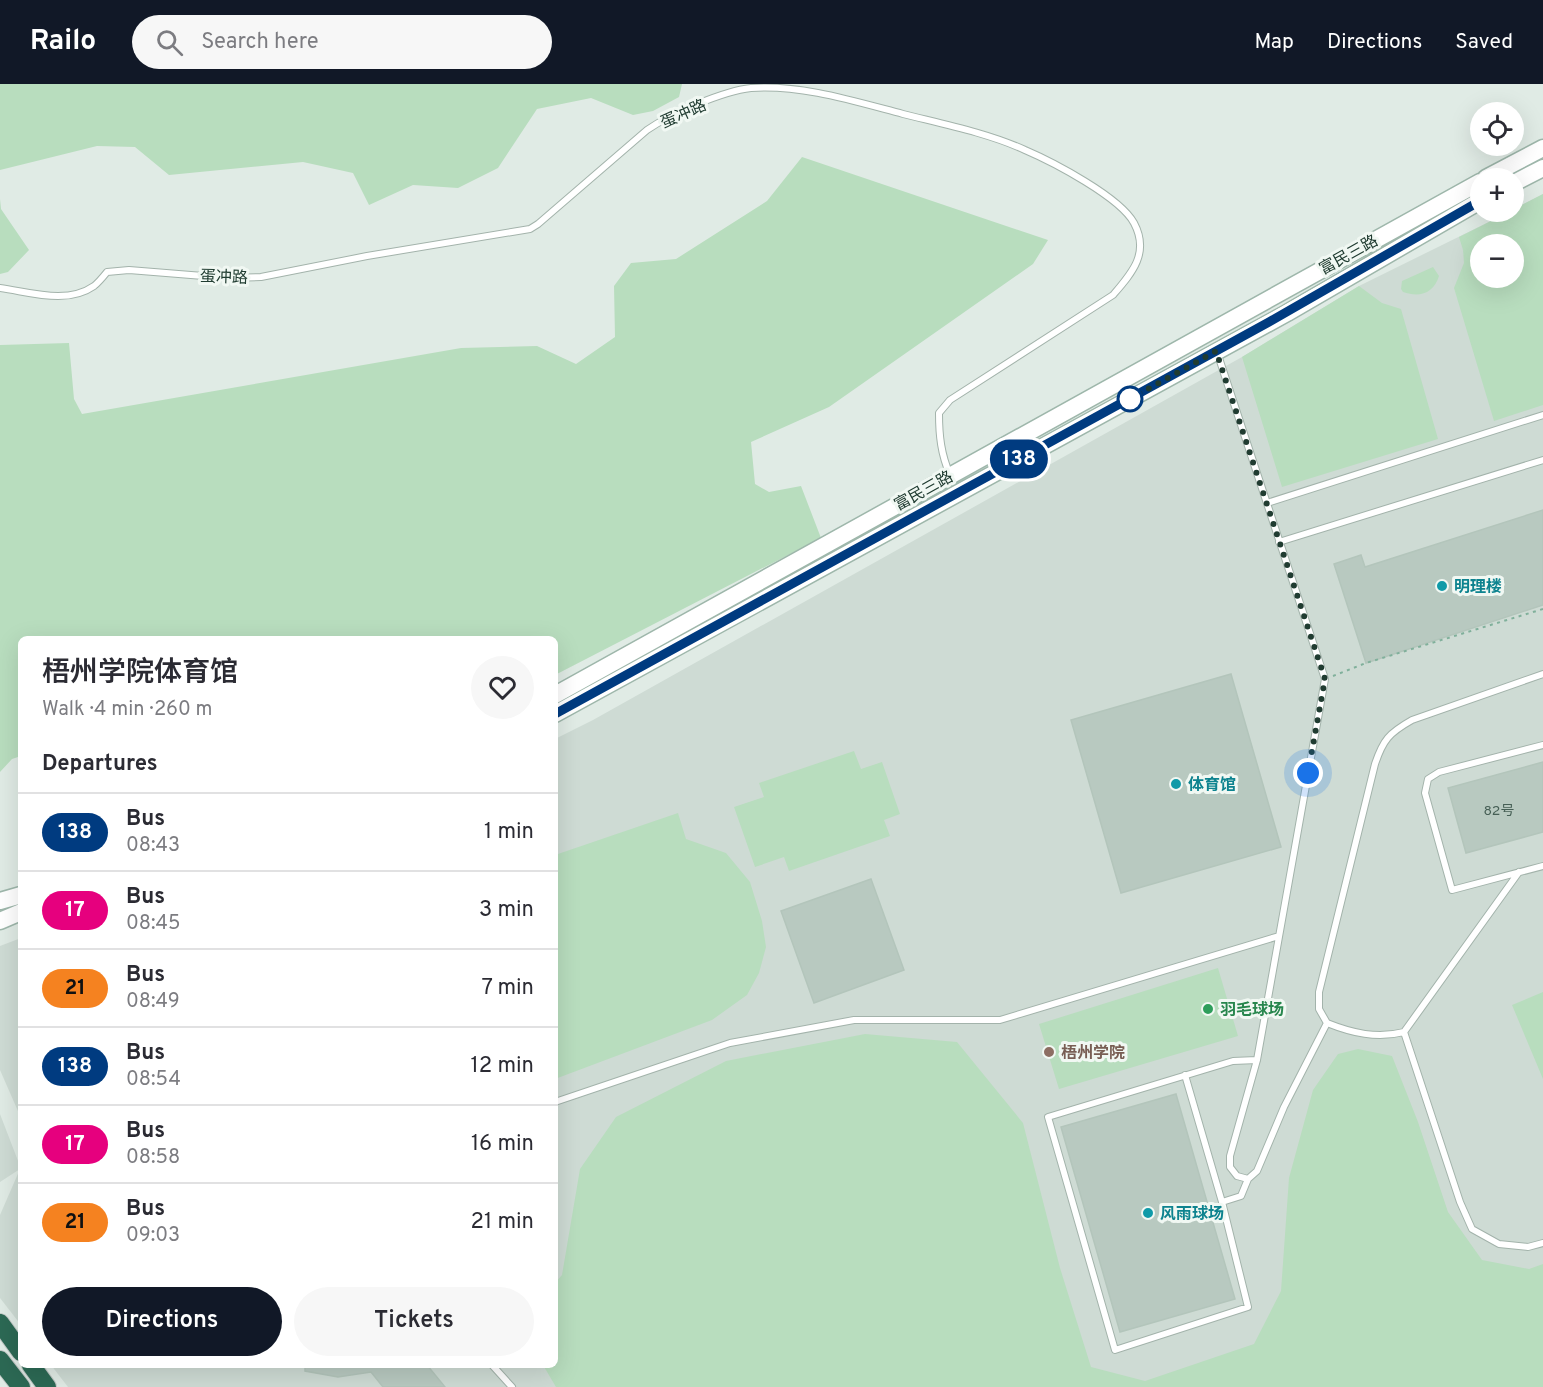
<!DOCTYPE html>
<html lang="en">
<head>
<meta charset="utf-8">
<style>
	body { margin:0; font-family:Overpass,"Noto Sans SC",sans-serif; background:#f7f7f7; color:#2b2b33; height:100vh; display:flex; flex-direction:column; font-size:22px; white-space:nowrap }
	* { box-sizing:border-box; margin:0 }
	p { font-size:20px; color:#7c7c81 }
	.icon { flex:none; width:33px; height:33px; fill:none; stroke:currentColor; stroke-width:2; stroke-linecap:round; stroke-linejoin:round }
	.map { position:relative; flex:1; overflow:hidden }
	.panel { position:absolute; left:18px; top:552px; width:540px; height:732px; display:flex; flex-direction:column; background:#fff; border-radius:9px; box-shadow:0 6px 24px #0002 }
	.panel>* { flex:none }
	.badge { padding:0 12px; border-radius:20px; font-size:21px; line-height:39px }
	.tools { position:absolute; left:1470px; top:18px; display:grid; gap:12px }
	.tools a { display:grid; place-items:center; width:54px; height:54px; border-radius:50%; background:#fff; box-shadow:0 6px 24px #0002; font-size:30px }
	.you { position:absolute; width:30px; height:30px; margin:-15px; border:4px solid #fff; border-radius:50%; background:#1a73e8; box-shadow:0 0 0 9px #1a73e833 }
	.map>.badge { position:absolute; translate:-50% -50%; box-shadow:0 0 0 3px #fff }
	h2 { padding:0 24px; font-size:22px; line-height:54px }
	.round { display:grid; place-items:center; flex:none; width:63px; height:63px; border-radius:32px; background:#f7f7f7 }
	.head { display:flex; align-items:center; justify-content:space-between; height:102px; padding:0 24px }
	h1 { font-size:28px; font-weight:600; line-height:45px }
	.button { display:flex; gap:12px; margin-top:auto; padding:12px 24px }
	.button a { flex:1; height:69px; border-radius:36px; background:#111827; color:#fff; font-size:24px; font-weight:600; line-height:69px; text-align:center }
	.button a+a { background:#f7f7f7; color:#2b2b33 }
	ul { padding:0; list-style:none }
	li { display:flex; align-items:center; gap:18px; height:78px; padding:0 24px; border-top:2px solid #e1e1e2 }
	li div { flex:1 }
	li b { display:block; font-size:22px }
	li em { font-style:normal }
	li .badge { min-width:66px; font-weight:700; text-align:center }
	header { display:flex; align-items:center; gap:36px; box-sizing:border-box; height:84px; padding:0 30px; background:#111827; color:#fff }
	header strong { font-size:28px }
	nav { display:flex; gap:33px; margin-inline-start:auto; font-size:21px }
	.search { width:420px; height:54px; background:#f7f7f7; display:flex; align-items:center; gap:15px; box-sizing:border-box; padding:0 21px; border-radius:33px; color:#7c7c81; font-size:22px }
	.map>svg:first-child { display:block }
	.built { fill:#cedbd4; fill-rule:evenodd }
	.green { fill:#b8ddbe; fill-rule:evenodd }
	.building { fill:#b8c9c0; stroke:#b3c5bb; stroke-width:1.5 }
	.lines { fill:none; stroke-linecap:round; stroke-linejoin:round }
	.lane-casing { stroke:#a3b3ab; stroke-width:8 }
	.secondary-casing { stroke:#9eb7ab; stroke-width:19 }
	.highway-casing { stroke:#c1c8c5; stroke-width:20 }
	.path { stroke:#80b09b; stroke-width:2; stroke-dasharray:3 4.5; stroke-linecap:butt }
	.lane { stroke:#fff; stroke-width:6 }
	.secondary { stroke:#fff; stroke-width:16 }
	.highway { stroke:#2c6954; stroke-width:18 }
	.line-casing { stroke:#fff; stroke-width:14 }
	.line { stroke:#003b80; stroke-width:9 }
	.walk { stroke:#203c31; stroke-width:6; stroke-dasharray:0 10.8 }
	.stop-dot { fill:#fff; stroke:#003b80; stroke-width:3 }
	.culture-dot { fill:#0f9aa8; stroke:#f1f8f3; stroke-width:2 }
	.leisure-dot { fill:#2e9e5b; stroke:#f1f8f3; stroke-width:2 }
	.education-dot { fill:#8d6e63; stroke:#f1f8f3; stroke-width:2 }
	.labels { text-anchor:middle; stroke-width:6; stroke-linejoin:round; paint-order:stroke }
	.number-label { font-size:14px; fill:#465f55 }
	.street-label { font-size:16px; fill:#203c31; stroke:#f1f8f3 }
	.culture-label { font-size:16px; font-weight:bold; fill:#0d838f; stroke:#f1f8f3; text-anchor:start }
	.leisure-label { font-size:16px; font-weight:bold; fill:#27864d; stroke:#f1f8f3; text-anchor:start }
	.education-label { font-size:16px; font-weight:bold; fill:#785e54; stroke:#f1f8f3; text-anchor:start }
</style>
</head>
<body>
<header>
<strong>Railo</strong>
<div class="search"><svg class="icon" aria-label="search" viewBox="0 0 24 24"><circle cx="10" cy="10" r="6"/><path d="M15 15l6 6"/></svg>Search here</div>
<nav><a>Map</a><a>Directions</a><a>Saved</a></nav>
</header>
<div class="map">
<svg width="1543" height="1303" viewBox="0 0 1543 1303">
	<rect width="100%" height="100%" fill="#e0ebe5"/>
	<!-- built -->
	<path class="built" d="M1543 110V1303H68L51 1281H555V655L593 636 1242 273 1359 202 1509 128H1514V125ZM1480 160H1514V194H1480Z
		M21 854V1034L0 986V862Z
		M0 1030 20 1082 21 1077V1241L0 1214V1131L20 1085 0 1098Z"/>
	<!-- green -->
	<path class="green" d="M0 0H682L679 13 653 27 633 31 591 14 537 25 498 84 458 104 413 101 369 121 353 89 303 78 169 91 135 63 97 62 0 86Z
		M802 73 1048 156 1033 180 829 323 751 358 755 400 769 408 801 402 821 454 555 591V555H21V672L12 675 0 688V261L69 259 74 315 82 330 461 264 537 262 576 280 615 253 614 202 631 179 676 175 767 117Z
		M1543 110V321L1494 337 1454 204 1464 179 1463 166 1459 153 1509 128H1514V125ZM1480 160H1514V194H1480Z
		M0 115 1 125 29 166 8 188 0 190Z
		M1433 183 1439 192C1434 209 1420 214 1403 208L1401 205 1402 197Z
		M1359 202 1382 219 1401 225 1438 355 1282 403 1242 273Z
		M854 667 861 685 882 678 900 730 884 736 890 752 789 787 784 773 755 783 734 723 764 713 759 699Z
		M678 729 686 755 726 769 750 798 762 837 766 863 759 889 747 911 712 936 555 995V771Z
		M1218 884 1238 952 1059 1005 1039 940Z
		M1543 908V995L1512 921Z
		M865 950 957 958 1023 1039 1060 1184 1091 1283 1145 1297 1254 1260 1281 1207 1289 1094 1313 1006 1338 970 1358 965 1392 972 1418 1038 1448 1128 1482 1176 1529 1185 1543 1180V1303H556L543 1281H555V1199L562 1191 580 1085 616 1033 726 977Z"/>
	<!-- building -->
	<path class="building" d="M1543 426V521L1366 579 1334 480 1361 471 1365 483Z
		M1231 590 1281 763 1121 809 1071 636Z
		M1543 678V748L1466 769 1448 704Z
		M871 795 904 886 814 919 781 827Z
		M1176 1010 1235 1215 1120 1248 1061 1043Z
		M305 1281H427L445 1303H383L371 1288 338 1293 305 1287Z"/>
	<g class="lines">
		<!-- lane casing -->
		<g class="lane-casing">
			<path id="lane" d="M0 204C30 208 67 221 94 202 99 198 103 193 107 188L129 186 228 194 261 193 367 172 530 145 538 140 647 46C670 30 723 7 751 4 800 0 857 18 903 30 943 40 988 49 1025 66 1053 78 1120 113 1134 139 1150 169 1132 189 1113 211L950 316 939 329C939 352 941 370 950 391
				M1217 268 1325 595 1257 976 1230 1072V1083L1237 1092 1248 1095 1257 1087 1284 1023 1327 939
				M1267 419 1543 331
				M1279 458 1543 376
				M1543 661 1439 688 1428 695 1425 709 1452 806 1543 782
				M1519 788 1404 948C1377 955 1352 949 1327 939L1319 925V908L1375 680C1383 656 1389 649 1412 636L1543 590
				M1404 948 1460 1118 1472 1145 1499 1160 1528 1163 1543 1159
				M1185 991 1222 1118 1248 1223 1115 1266 1048 1033 1233 977 1257 976
				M555 1018 730 959 854 936H1000L1279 852
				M1222 1118 1241 1112 1248 1095
				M492 1281 512 1303"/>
		</g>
		<!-- secondary casing -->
		<g class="secondary-casing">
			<path id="secondary" d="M1486 94 1543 64
				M1514 99 1543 84
				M555 611 1480 98
				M555 630 1287 229 1480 117
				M0 817 21 811
				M0 837 21 828"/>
		</g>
		<!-- highway casing -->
		<g class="highway-casing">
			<path id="highway" d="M0 1239 21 1268
				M0 1276 21 1303
				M31 1281 47 1303"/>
		</g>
		<!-- path -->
		<path class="path" d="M1333 592 1366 579 1543 525"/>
		<!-- lane -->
		<use href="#lane" class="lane"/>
		<!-- secondary -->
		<use href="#secondary" class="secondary"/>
		<!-- highway -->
		<use href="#highway" class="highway"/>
	</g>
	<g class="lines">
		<!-- line casing -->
		<g class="line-casing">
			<path id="line" d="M555 630 1269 238 1480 117"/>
		</g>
		<!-- line -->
		<use href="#line" class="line"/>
		<!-- walk -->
		<path class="walk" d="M1130 315 1216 267 1325 595 1308 689"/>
	</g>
	<!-- markers -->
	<circle class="stop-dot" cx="1130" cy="315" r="12"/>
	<g class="culture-dot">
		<circle cx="1442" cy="502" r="6"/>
		<circle cx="1176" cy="700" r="6"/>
		<circle cx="1148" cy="1129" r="6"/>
	</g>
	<circle class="leisure-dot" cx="1208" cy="925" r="6"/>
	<circle class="education-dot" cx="1049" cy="968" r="6"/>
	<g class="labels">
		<!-- number labels -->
		<g class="number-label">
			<text x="1499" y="731">82号</text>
		</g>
		<!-- street labels -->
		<g class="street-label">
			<text transform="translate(683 29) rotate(-24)" y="6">蛋冲路</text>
			<text transform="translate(1348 170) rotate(-29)" y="6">富民三路</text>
			<text transform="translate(224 192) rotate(2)" y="6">蛋冲路</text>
			<text transform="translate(923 406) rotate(-29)" y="6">富民三路</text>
		</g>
		<!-- culture labels -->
		<g class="culture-label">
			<text x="1454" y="508">明理楼</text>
			<text x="1188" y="706">体育馆</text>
			<text x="1160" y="1135">风雨球场</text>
		</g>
		<!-- leisure labels -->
		<g class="leisure-label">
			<text x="1220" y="931">羽毛球场</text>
		</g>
		<!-- education labels -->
		<g class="education-label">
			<text x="1061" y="974">梧州学院</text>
		</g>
	</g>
</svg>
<div class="tools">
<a><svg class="icon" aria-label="locate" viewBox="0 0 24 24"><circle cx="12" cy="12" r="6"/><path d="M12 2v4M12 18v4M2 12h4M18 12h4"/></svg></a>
<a>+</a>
<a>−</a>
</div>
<div class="you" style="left:1308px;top:689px"></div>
<b class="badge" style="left:1019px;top:375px;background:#003b80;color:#fff">138</b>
<section class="panel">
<div class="head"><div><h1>梧州学院体育馆</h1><p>Walk · 4 min · 260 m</p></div><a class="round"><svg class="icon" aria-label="heart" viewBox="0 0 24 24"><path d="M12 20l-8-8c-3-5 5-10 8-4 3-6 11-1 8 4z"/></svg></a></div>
<h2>Departures</h2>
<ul>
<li><span class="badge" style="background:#003b80;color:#fff">138</span><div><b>Bus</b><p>08:43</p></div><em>1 min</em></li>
<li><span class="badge" style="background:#e6007e;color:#fff">17</span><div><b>Bus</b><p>08:45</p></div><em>3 min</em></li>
<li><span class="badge" style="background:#f58220;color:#111">21</span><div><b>Bus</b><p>08:49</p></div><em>7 min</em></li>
<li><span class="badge" style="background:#003b80;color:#fff">138</span><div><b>Bus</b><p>08:54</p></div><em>12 min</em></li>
<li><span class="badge" style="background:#e6007e;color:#fff">17</span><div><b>Bus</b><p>08:58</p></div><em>16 min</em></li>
<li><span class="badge" style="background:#f58220;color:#111">21</span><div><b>Bus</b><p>09:03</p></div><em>21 min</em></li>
</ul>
<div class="button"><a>Directions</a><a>Tickets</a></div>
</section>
</div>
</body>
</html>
